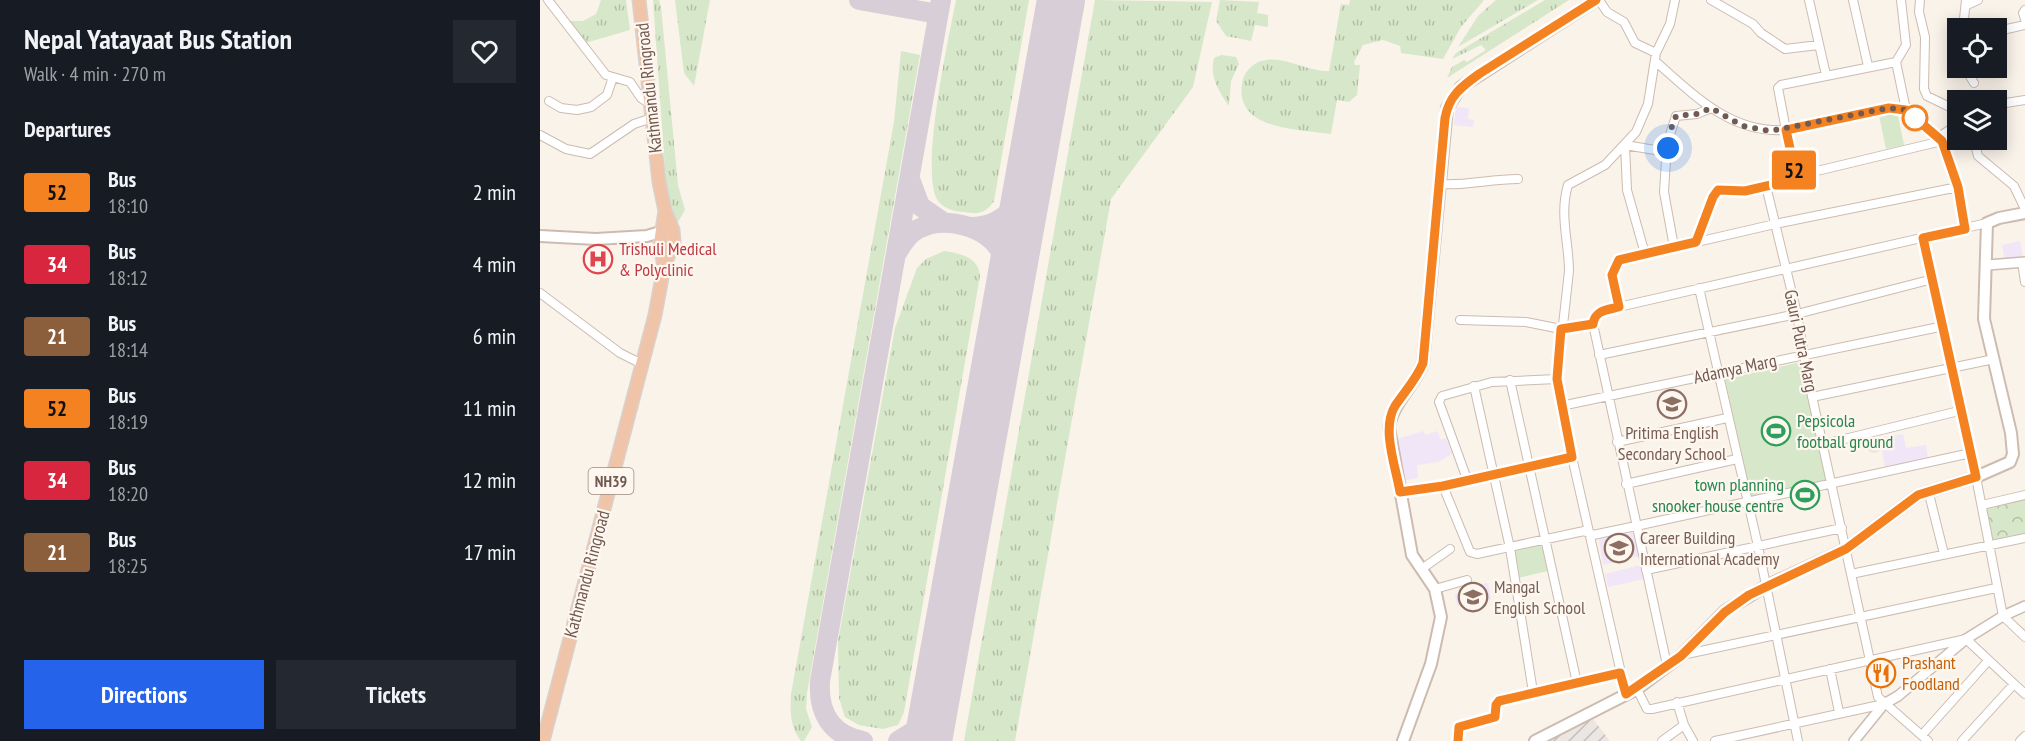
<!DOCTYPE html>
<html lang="en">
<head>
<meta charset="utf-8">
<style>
	body { margin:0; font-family:"PT Sans Narrow",sans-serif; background:#242831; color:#f1f3f6; height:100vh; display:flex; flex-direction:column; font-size:22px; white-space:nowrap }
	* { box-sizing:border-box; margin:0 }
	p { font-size:20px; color:#9ea1a6 }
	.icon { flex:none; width:33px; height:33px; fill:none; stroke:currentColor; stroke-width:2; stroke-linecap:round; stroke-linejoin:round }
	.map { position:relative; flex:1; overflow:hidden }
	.details { display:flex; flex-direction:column; background:#171b24; width:540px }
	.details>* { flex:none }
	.badge { padding:0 12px; border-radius:4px; font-size:21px; line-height:39px }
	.buttons { position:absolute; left:1407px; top:18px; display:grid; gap:12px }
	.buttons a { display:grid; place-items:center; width:60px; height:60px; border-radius:0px; background:#171b24; box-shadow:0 3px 15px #0003; font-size:30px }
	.you { position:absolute; width:30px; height:30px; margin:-15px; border:4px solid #fff; border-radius:50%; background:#1a73e8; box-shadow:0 0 0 9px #1a73e833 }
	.map>.badge { position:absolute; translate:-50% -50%; box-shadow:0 0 0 3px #fff }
	h2 { padding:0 24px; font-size:22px; line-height:54px }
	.round { display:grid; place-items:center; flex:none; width:63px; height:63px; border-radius:0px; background:#242831 }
	.summary { display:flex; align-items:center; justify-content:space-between; height:102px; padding:0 24px }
	h1 { font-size:28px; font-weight:700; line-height:45px }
	.button { display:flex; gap:12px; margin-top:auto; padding:12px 24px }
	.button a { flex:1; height:69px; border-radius:0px; background:#2563eb; color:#fff; font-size:24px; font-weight:700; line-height:69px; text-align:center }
	.button a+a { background:#242831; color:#f1f3f6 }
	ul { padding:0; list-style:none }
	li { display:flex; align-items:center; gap:18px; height:72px; padding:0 24px }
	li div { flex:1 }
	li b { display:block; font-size:22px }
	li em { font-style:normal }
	li .badge { min-width:66px; font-weight:700; text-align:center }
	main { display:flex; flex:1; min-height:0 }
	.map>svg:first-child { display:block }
	.residential { fill:#f1e4d9 }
	.industrial { fill:url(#industrial-furrows) }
	.education { fill:#f0e6f7 }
	.grass { fill:url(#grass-tufts) }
	.park { fill:url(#park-crowns) }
	.garden { fill:#d7e7c9 }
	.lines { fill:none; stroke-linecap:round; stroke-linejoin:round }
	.taxiway { stroke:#d8ced7; stroke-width:20 }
	.runway { stroke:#d8ced7; stroke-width:48 }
	.minor-casing { stroke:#ccbbb1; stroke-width:10 }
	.tertiary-casing { stroke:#ccbbb1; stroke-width:12 }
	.secondary-casing { stroke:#cebbaf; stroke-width:14 }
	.trunk-casing { stroke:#d8d1ce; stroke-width:15 }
	.minor { stroke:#fff; stroke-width:8 }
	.tertiary { stroke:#fff; stroke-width:9 }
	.secondary { stroke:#fff; stroke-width:10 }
	.trunk { stroke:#efc4a9; stroke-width:12 }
	.line-casing { stroke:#fff; stroke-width:14 }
	.line { stroke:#f58220; stroke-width:9 }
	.walk { stroke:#725a50; stroke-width:6; stroke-dasharray:0 10.8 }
	.stop-dot { fill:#fff; stroke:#f58220; stroke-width:3 }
	.labels { text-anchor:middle; stroke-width:4.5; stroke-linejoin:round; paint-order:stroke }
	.shield { fill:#fdf7f0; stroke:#9c8980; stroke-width:1.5 }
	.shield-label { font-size:16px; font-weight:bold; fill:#725a50 }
	.street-label { font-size:18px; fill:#725a50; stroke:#fdf7f0 }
	.health-label { font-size:18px; fill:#be3a42; stroke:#fdf7f0; text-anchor:start }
	.leisure-label { font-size:18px; fill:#27864d; stroke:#fdf7f0; text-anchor:start }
	.education-label { font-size:18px; fill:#785e54; stroke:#fdf7f0; text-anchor:start }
	.food-label { font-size:18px; fill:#c56008; stroke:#fdf7f0; text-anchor:start }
</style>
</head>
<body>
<main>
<section class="details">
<div class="summary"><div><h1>Nepal Yatayaat Bus Station</h1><p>Walk · 4 min · 270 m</p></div><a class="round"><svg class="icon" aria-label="heart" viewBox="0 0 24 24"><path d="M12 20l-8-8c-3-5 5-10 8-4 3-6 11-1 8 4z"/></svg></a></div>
<h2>Departures</h2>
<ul>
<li><span class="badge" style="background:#f58220;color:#111">52</span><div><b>Bus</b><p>18:10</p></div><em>2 min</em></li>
<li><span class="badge" style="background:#d7263d;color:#fff">34</span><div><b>Bus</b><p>18:12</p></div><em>4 min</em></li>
<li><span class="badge" style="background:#8b5e3c;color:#fff">21</span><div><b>Bus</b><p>18:14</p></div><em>6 min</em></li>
<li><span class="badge" style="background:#f58220;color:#111">52</span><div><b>Bus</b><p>18:19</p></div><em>11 min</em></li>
<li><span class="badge" style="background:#d7263d;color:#fff">34</span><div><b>Bus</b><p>18:20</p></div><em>12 min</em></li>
<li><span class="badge" style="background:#8b5e3c;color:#fff">21</span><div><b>Bus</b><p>18:25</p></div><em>17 min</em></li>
</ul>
<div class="button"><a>Directions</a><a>Tickets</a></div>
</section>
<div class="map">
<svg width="1485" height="741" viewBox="0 0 1485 741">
	<defs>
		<pattern id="industrial-furrows" width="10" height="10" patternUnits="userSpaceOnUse" patternTransform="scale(1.5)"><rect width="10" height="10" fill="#ece6e2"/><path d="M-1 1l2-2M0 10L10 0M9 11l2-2" fill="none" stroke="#c4bdba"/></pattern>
		<pattern id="grass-tufts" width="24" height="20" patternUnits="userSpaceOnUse" patternTransform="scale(1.5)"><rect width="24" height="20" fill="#d7e7c9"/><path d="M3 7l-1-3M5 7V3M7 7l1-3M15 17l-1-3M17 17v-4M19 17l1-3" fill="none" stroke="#b3bea6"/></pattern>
		<pattern id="park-crowns" width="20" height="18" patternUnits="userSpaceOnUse" patternTransform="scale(1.5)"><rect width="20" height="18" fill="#d7e7c9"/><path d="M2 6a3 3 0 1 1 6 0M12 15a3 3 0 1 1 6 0" fill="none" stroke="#b3bea6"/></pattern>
	</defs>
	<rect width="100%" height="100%" fill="#faf3ea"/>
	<!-- residential -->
	<path class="residential" d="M1327 446a7 7 0 1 1 14 0a7 7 0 1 1-14 0Z"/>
	<!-- industrial -->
	<path class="industrial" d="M1053 719 1070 741H1005Z"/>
	<!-- education -->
	<path class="education" d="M916 107 929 108 928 119 934 120 933 127 914 125Z
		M1480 241 1483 257 1465 261 1462 245Z
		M883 431 886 435 897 431 901 440 906 438 912 454 898 462 877 465 878 478 861 481 854 440Z
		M1363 434 1366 448 1386 445 1388 459 1345 467 1340 438Z
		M1093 533 1099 556 1063 565 1059 539Z
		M1101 565 1104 579 1068 587 1065 574Z
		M948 583 951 600 917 606 915 594 925 592 924 587Z"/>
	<!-- grass -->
	<path class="grass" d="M61 0H86L90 30 45 43 29 21H43L56 14Z
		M113 0H119L121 7 138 185 145 210 138 222 135 221 127 197Z
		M135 0H170L154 86 144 73Z
		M416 0H489L454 201C449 209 442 214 432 213 421 212 405 211 398 201 379 174 409 36 416 0Z
		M555 0 672 2 653 87 571 199 475 741H424Z
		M680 0 719 2 717 13 728 15V27L715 25 711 41 686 36 676 21Z
		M810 0H944L921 27 903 59 861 53 860 46 843 40 823 45 814 62 815 65H820L817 95 809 102 797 100 791 134C761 129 695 131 702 84 703 74 711 64 721 61 742 54 768 72 789 71L801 4 809 5Z
		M956 0H998L918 47 938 16Z
		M1005 0H1029L907 78 912 67 924 60 927 62 946 50 941 45 912 59 916 53Z
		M361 51 380 55 267 693 266 709 272 727 264 741H261C250 727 250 711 251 694L354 122Z
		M681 55 696 57 699 64 691 81 689 106C679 92 669 76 674 58Z
		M404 251C419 253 439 257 440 276L364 712 358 725 343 729 319 725 305 717 299 698 298 641 355 328 377 268 386 259Z"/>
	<!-- park -->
	<path class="park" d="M1485 500V534L1455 542 1450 540 1444 512 1446 508Z"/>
	<!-- garden -->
	<path class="garden" d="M1357 111 1364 145 1346 149 1339 115Z
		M1261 362 1287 483 1211 499 1185 379Z
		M998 544 1003 548 1008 571 978 578 975 551Z"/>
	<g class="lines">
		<!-- taxiway -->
		<path class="taxiway" d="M319 0 398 14
			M370 179 380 206 403 222
			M431 227C457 227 470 213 485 194
			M357 253C362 244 368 234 378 229 404 215 447 226 461 252 466 260 468 270 470 279
			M323 741C290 735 278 712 280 681L401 0
			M358 741 382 726 394 704"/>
		<!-- runway -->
		<path class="runway" d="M388 741 521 0"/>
		<!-- minor casing -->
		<g class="minor-casing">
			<path id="minor" d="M8 0 66 75 90 82 101 98 111 105
				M1059 0 1067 12 1084 22 1095 43 1116 53
				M1171 0 1213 24 1221 33 1245 49 1279 45
				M1269 0 1286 75
				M1313 0 1328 66
				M1380 0 1379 12 1385 37 1384 89 1387 96 1418 111
				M1427 5 1438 0
				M1485 10 1483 13 1485 19
				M1423 28 1426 0
				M1458 31 1485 25
				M1115 61C1154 95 1191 134 1246 130L1256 176
				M1356 62 1366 45 1361 0
				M1425 68 1434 83
				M9 101 21 108 37 110 51 107 67 95 73 77
				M1466 103 1485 100
				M1366 110 1333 111 1246 130 1238 88 1241 85 1356 62 1366 110 1399 137 1409 157 1425 229
				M0 135 26 149 50 154 94 124 112 118
				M1399 137 1418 124
				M1434 140 1438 156 1474 186 1485 209
				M899 184C926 186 950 179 978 179
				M1226 186 1257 314 1268 378 1338 697 1388 741
				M1383 238 1423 410 1463 616 1485 637
				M1156 242 1173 197 1178 190 1205 191 1246 182 1256 176 1402 141
				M1134 247 1124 192 1127 144 1136 116 1157 114 1171 108
				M1105 254 1087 190 1085 145 1127 152
				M1482 262 1485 282
				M1159 288 1218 546 1258 741
				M0 293 80 353 102 364
				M1079 307 1072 275 1079 260 1235 224 1418 187
				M920 320 986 322 1021 329 1053 324 1056 314 1061 311 1447 223
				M1053 324 1127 665
				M1059 355 1257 314 1393 279
				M970 380 1037 683
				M934 386 970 548 993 692
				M1272 397 1454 359
				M1021 406 1404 326
				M1077 442 1187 418
				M1284 444 1423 410
				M927 479 899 402 902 396 952 382 1017 379
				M1086 484 1197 459
				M903 486 930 552 937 554 1044 531 1053 535 1096 526 1431 453
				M1388 490 1404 554
				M860 492 903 486 1032 457
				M1442 505 1485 495
				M883 568 910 549
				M1106 570 1302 528
				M1311 574 1485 538
				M895 589 927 580
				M1142 655 1456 588
				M1290 669 1299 712
				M1097 689 1107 709H1112L1426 639 1485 694
				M1086 695 1032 457 1017 379 1029 271C1029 243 1019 214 1028 185L1065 165 1096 132 1108 104 1116 53 1130 24 1135 0
				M1144 725 1153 741
				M1382 735 1448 661
				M918 741 919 727 955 717 956 704 959 701 1080 673
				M1122 741 1144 725 1137 702
				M1175 741 1344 704
				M1422 741 1474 684
				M1480 741 1485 736"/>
		</g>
		<!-- tertiary casing -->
		<g class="tertiary-casing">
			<path id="tertiary" d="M1448 265 1485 262
				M1314 741 1344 704 1358 696 1426 639 1463 616 1485 606"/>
		</g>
		<!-- secondary casing -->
		<g class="secondary-casing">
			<path id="secondary" d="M0 236 56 239 107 236 127 230
				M863 741 891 664 901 617 895 589 872 555 849 428C852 403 874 387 883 363L907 108 921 87 1056 0
				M995 741 1097 689 1141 656 1185 611 1226 586 1306 549 1378 495 1436 477 1470 462 1473 454 1471 433 1444 319 1447 223 1459 218 1485 213"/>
		</g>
		<!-- trunk casing -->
		<g class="trunk-casing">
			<path id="trunk" d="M124 267 120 243 125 211
				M3 741 115 315 124 267 134 242 133 230 125 211 119 182 99 0"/>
		</g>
		<!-- minor -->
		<use href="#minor" class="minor"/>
		<!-- tertiary -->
		<use href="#tertiary" class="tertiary"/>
		<!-- secondary -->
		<use href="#secondary" class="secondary"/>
		<!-- trunk -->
		<use href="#trunk" class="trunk"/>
	</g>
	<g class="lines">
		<!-- line casing -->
		<g class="line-casing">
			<path id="line" d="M918 741 919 727 955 717 956 705 959 701 1080 673 1086 694 1141 656 1185 612 1209 595 1306 549 1378 495 1436 477 1383 238 1425 229 1418 187 1402 141 1366 110 1349 108 1246 130 1256 176 1252 180 1205 191 1178 190 1173 197 1156 242 1079 260 1072 275 1079 307C1067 310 1055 310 1053 324L1021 329 1017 379 1032 457 903 486 860 492C856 467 841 429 855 406 865 391 876 380 883 363L905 118C909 96 921 87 939 74L1056 0"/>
		</g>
		<!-- line -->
		<use href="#line" class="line"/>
		<!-- walk -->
		<path class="walk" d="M1128 148V137L1136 116 1157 114 1171 108 1203 126 1230 131 1349 108 1366 110 1375 118"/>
	</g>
	<!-- icons -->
	<defs>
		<g id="hospital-ring" transform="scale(1.5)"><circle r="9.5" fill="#fdf7f0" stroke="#e0444e" stroke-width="1.5"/><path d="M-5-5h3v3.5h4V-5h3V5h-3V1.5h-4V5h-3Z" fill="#e0444e"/></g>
		<g id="school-ring" transform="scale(1.5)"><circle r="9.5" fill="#fdf7f0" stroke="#8d6e63" stroke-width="1.5"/><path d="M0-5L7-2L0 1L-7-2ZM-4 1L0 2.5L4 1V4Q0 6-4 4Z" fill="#8d6e63"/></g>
		<g id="stadium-ring" transform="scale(1.5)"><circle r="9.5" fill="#fdf7f0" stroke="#2e9e5b" stroke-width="1.5"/><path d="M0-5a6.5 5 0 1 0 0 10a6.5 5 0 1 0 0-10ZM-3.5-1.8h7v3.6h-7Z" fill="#2e9e5b"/></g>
		<g id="restaurant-ring" transform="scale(1.5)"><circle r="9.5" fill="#fdf7f0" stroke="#e8710a" stroke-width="1.5"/><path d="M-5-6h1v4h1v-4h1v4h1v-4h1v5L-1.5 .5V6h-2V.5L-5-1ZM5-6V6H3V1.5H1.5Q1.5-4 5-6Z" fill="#e8710a"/></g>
	</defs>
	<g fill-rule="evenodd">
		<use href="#hospital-ring" x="58" y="259"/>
		<use href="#school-ring" x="1132" y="404"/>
		<use href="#stadium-ring" x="1236" y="431"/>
		<use href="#stadium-ring" x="1265" y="495"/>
		<use href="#school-ring" x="1079" y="548"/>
		<use href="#school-ring" x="933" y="597"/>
		<use href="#restaurant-ring" x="1341" y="673"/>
	</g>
	<!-- markers -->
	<circle class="stop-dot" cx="1375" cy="118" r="12"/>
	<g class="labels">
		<!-- shield labels -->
		<rect class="shield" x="48.5" y="468" width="45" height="26" rx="4.5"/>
		<g class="shield-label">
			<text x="71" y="487">NH39</text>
		</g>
		<!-- street labels -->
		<g class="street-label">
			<text transform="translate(109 88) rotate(-96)" y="6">Kathmandu Ringroad</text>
			<text transform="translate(1261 341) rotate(78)" y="6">Gauri Putra Marg</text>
			<text transform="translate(1195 369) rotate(-12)" y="6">Adamya Marg</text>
			<text transform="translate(47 574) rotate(-75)" y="6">Kathmandu Ringroad</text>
		</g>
		<!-- health labels -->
		<g class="health-label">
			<text x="79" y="255">Trishuli Medical<tspan x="79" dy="21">&amp; Polyclinic</tspan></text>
		</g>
		<!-- leisure labels -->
		<g class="leisure-label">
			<text x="1257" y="427">Pepsicola<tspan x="1257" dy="21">football ground</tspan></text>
			<text x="1244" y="491" text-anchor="end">town planning<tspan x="1244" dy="21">snooker house centre</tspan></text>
		</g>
		<!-- education labels -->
		<g class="education-label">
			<text x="1132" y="439" text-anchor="middle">Pritima English<tspan x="1132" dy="21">Secondary School</tspan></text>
			<text x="1100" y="544">Career Building<tspan x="1100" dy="21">International Academy</tspan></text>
			<text x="954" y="593">Mangal<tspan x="954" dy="21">English School</tspan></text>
		</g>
		<!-- food labels -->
		<g class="food-label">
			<text x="1362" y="669">Prashant<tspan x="1362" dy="21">Foodland</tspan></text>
		</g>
	</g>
</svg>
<div class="buttons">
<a><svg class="icon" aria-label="locate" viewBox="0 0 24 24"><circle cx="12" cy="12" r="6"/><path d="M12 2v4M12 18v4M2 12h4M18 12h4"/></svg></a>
<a><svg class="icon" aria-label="layers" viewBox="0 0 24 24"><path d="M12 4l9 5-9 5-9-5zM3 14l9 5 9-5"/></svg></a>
</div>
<div class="you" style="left:1128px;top:148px"></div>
<b class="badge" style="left:1254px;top:170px;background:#f58220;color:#111">52</b>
</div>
</main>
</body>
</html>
